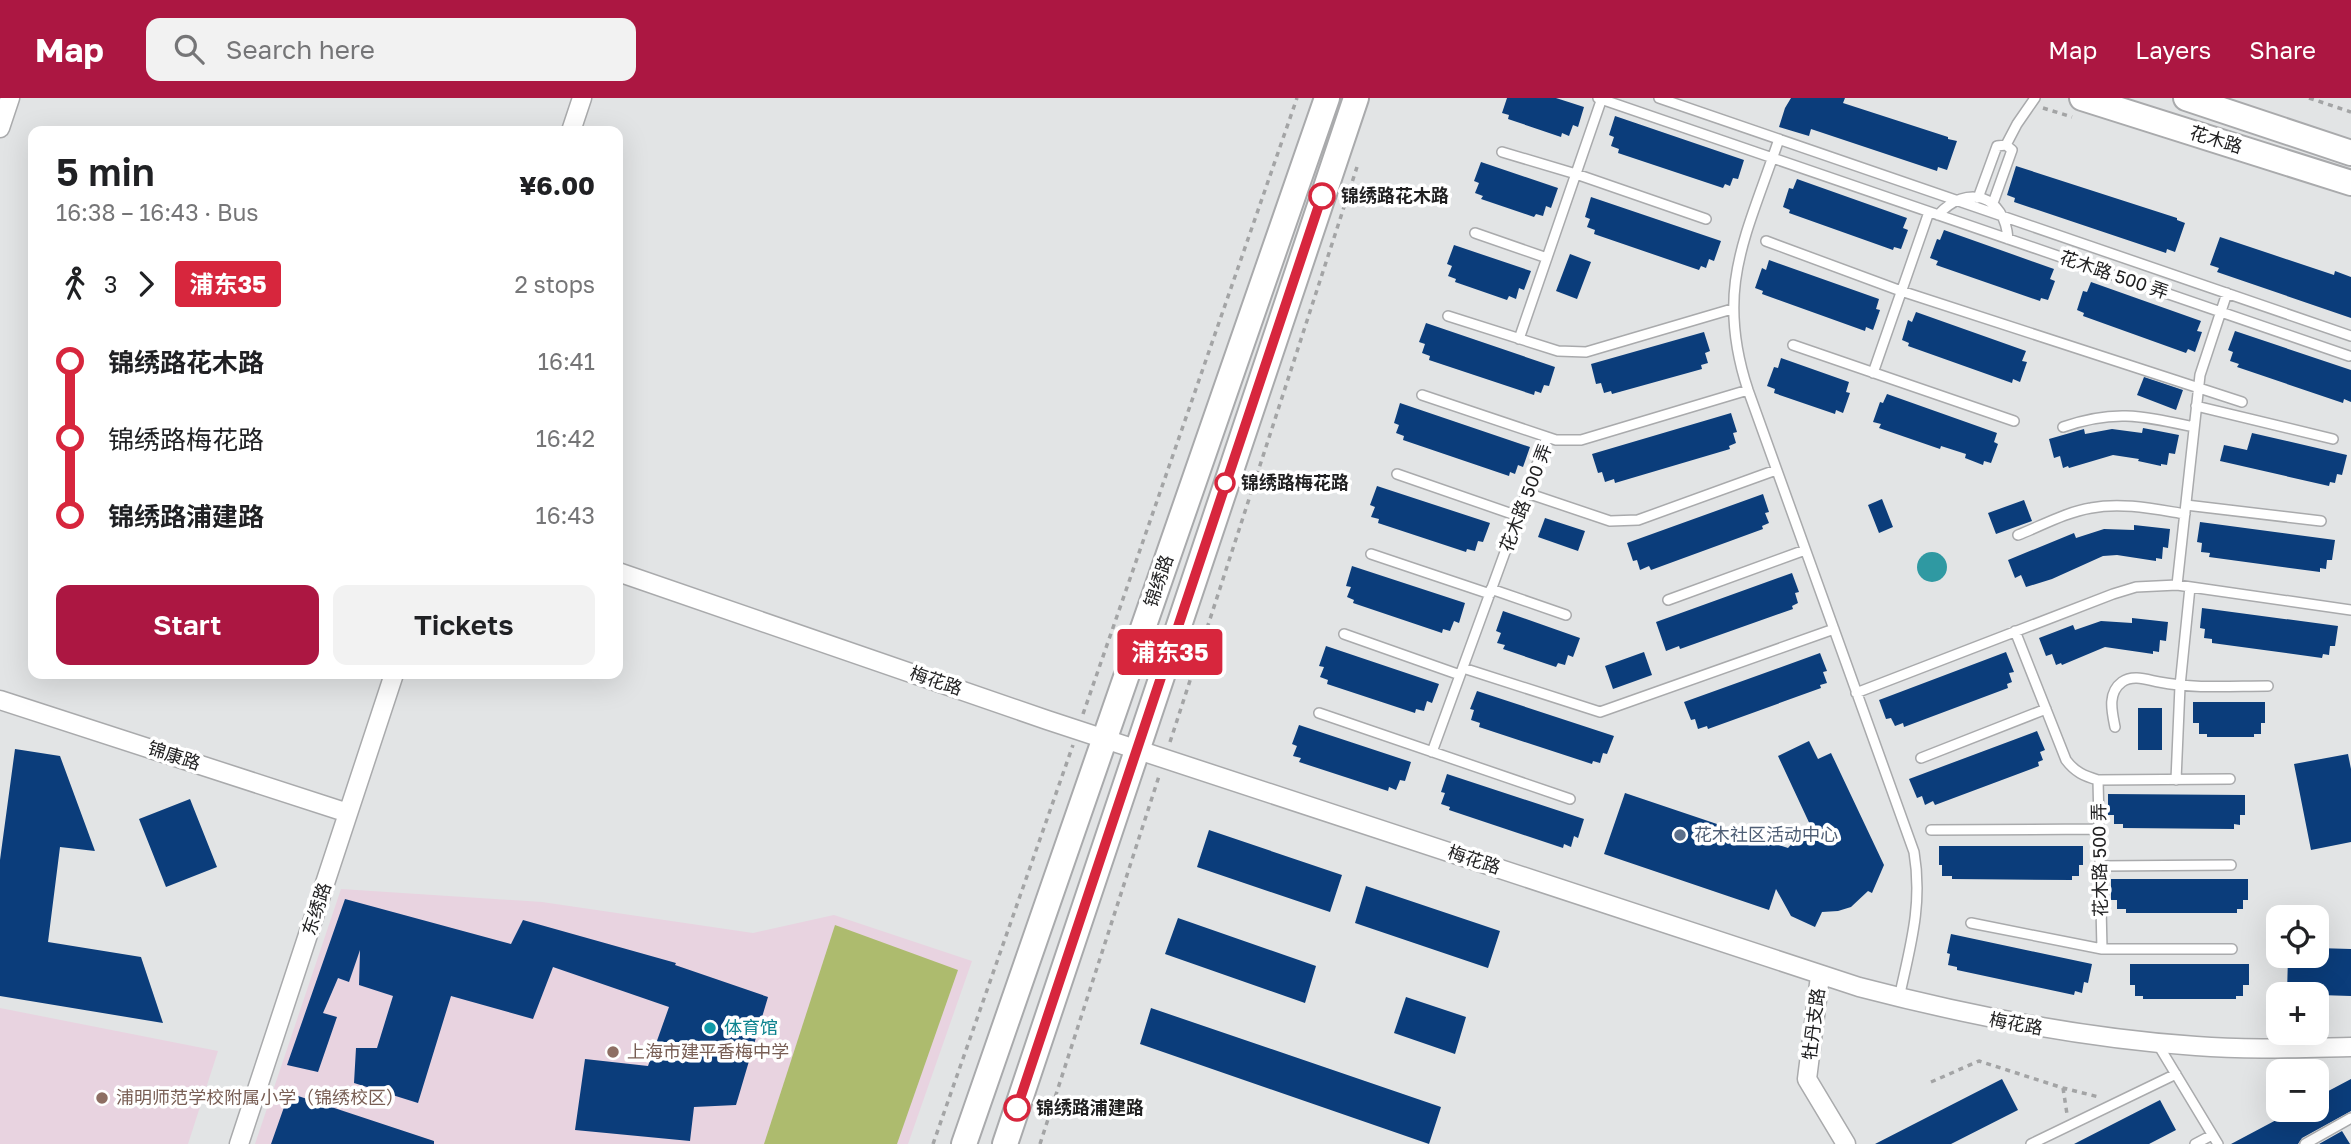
<!DOCTYPE html>
<html lang="en">
<head>
<meta charset="utf-8">
<style>
	body { margin:0; font-family:"Golos Text","Noto Sans SC",sans-serif; background:#f2f2f2; color:#202124; height:100vh; display:flex; flex-direction:column; font-size:26px; white-space:nowrap }
	* { box-sizing:border-box; margin:0 }
	p { font-size:23px; color:#757577 }
	.icon { flex:none; width:38px; height:38px; fill:none; stroke:currentColor; stroke-width:2; stroke-linecap:round; stroke-linejoin:round }
	.map { position:relative; flex:1; overflow:hidden }
	.sheet { position:absolute; left:28px; top:28px; width:595px; height:553px; display:flex; flex-direction:column; background:#fff; border-radius:14px; box-shadow:0 7px 28px #0002 }
	.sheet>* { flex:none }
	.badge { padding:0 14px; border-radius:5px; font-size:24px; line-height:46px }
	.tools { position:absolute; left:2266px; top:807px; display:grid; gap:14px }
	.tools a { display:grid; place-items:center; width:63px; height:63px; border-radius:14px; background:#fff; box-shadow:0 7px 28px #0002; font-size:35px }
	.map>.badge { position:absolute; translate:-50% -50%; box-shadow:0 0 0 4px #fff }
	.legs { display:flex; align-items:center; gap:10px; height:77px; padding:0 28px; font-size:23px }
	.legs p { margin-inline-start:auto }
	.overview { display:flex; align-items:center; justify-content:space-between; height:119px; padding:0 28px }
	h1 { font-size:38px; font-weight:600; line-height:52px }
	.primary-button { display:flex; gap:14px; margin-top:auto; padding:14px 28px }
	.primary-button a { flex:1; height:80px; border-radius:14px; background:#ac1742; color:#fff; font-size:28px; font-weight:600; line-height:80px; text-align:center }
	.primary-button a+a { background:#f2f2f2; color:#202124 }
	ul { padding:0 28px; list-style:none }
	li { display:flex; align-items:center; gap:24px; height:77px; font-size:26px }
	li i { display:grid; place-items:center; width:10px; height:100%; margin:0 9px; background:currentColor }
	li i::after { content:''; width:18px; height:18px; margin:-9px; border:5px solid; border-radius:50%; background:#fff }
	li p { margin-inline-start:auto }
	li:first-child i { background:linear-gradient(#0000 50%,currentColor 0) }
	li:last-child i { background:linear-gradient(currentColor 50%,#0000 0) }
	header { display:flex; align-items:center; gap:42px; box-sizing:border-box; height:98px; padding:0 35px; background:#ac1742; color:#fff }
	header strong { font-size:33px }
	nav { display:flex; gap:38px; margin-inline-start:auto; font-size:24px }
	.search { width:490px; height:63px; background:#f2f2f2; display:flex; align-items:center; gap:18px; box-sizing:border-box; padding:0 24px; border-radius:14px; color:#757577; font-size:26px }
	.map>svg:first-child { display:block }
	.education { fill:#e8d3e0 }
	.green { fill:#adbb6e }
	.water { fill:#2f99a2 }
	.building { fill:#0b3d7b }
	.lines { fill:none; stroke-linecap:round; stroke-linejoin:round }
	.service-casing { stroke:#a9aaac; stroke-width:12 }
	.minor-casing { stroke:#a9aaac; stroke-width:21 }
	.secondary-casing { stroke:#a9aaac; stroke-width:28 }
	.path { stroke:#a3a4a5; stroke-width:3.5; stroke-dasharray:5 5; stroke-linecap:butt }
	.service { stroke:#fff; stroke-width:9 }
	.minor { stroke:#fff; stroke-width:18 }
	.secondary { stroke:#fff; stroke-width:24 }
	.line-1-casing { stroke:#fff; stroke-width:16 }
	.line-1 { stroke:#d7263d; stroke-width:10 }
	.stop-1-dot { fill:#fff; stroke:#d7263d; stroke-width:3.5 }
	.service-dot { fill:#5c6f8a; stroke:#fff; stroke-width:2.5 }
	.culture-dot { fill:#0f9aa8; stroke:#fff; stroke-width:2.5 }
	.education-dot { fill:#8d6e63; stroke:#fff; stroke-width:2.5 }
	.labels { text-anchor:middle; stroke-width:7; stroke-linejoin:round; paint-order:stroke }
	.street-label { font-size:18px; fill:#212122; stroke:#fff }
	.stop-label { font-size:18px; font-weight:bold; fill:#212122; stroke:#fff; text-anchor:start }
	.service-label { font-size:18px; fill:#4e5e75; stroke:#fff; text-anchor:start }
	.culture-label { font-size:18px; fill:#0d838f; stroke:#fff; text-anchor:start }
	.education-label { font-size:18px; fill:#785e54; stroke:#fff; text-anchor:start }
</style>
</head>
<body>
<header>
<strong>Map</strong>
<div class="search"><svg class="icon" aria-label="search" viewBox="0 0 24 24"><circle cx="10" cy="10" r="6"/><path d="M15 15l6 6"/></svg>Search here</div>
<nav><a>Map</a><a>Layers</a><a>Share</a></nav>
</header>
<div class="map">
<svg width="2351" height="1046" viewBox="0 0 2351 1046">
	<rect width="100%" height="100%" fill="#e2e4e5"/>
	<!-- education -->
	<path class="education" d="M341 791 542 804 753 835 834 817 972 863 908 1046H255Z
		M0 910 218 953 188 1046H0Z"/>
	<!-- green -->
	<path class="green" d="M835 827 958 872 897 1046H764Z"/>
	<!-- water -->
	<path class="water" d="M1917 469a15 15 0 1 1 30 0a15 15 0 1 1-30 0Z"/>
	<!-- building -->
	<path class="building" d="M1507 0H1556L1584 9 1578 29 1573 27 1569 38 1562 35 1561 39 1508 21 1509 17 1502 15Z
		M1791 0H1845L1843 5 1948 39V41L1957 43 1947 72 1938 69 1937 73 1811 31 1809 38 1779 29 1785 10Z
		M1615 18 1744 62 1738 81 1733 80 1730 88 1725 86 1723 90 1618 55 1619 51 1611 48 1614 39 1609 37Z
		M1481 64 1558 90 1551 110 1546 108 1543 118 1536 116 1534 119 1481 101 1483 98 1475 95 1479 85 1474 83Z
		M2016 68 2177 120V122L2185 125 2175 154 2167 151 2166 155 2014 104 2015 100 2007 97Z
		M1797 81 1907 120 1903 130 1908 132 1901 151 1894 149 1893 152 1789 115 1790 112 1783 109 1789 90 1793 91Z
		M1591 99 1721 143 1714 163 1709 161 1706 170 1701 168 1699 172 1594 136 1595 132 1587 129 1590 121 1585 119Z
		M1944 132 2054 171 2050 181 2055 183 2048 202 2041 200 2040 203 1936 167 1938 163 1930 160 1937 141 1940 142Z
		M2220 139 2334 177 2335 173 2351 179V220L2217 174 2219 170 2210 167Z
		M1454 147 1531 173 1524 192 1519 190 1516 201 1509 198 1507 202 1455 184 1456 181 1448 178 1452 168 1447 166Z
		M1570 156 1591 164 1577 201 1556 193Z
		M1769 162 1879 201 1876 211 1880 212 1873 232 1866 229 1865 233 1762 196 1763 193 1755 190 1762 170 1766 172Z
		M2091 184 2201 223 2197 233 2202 234 2195 254 2188 251 2186 255 2083 218 2084 215 2077 212 2083 193 2087 194Z
		M1916 214 2026 253 2022 263 2027 264 2020 284 2013 281 2012 285 1908 248 1909 245 1902 242 1908 222 1912 224Z
		M1426 225 1555 269 1549 288 1544 287 1541 295 1535 293 1534 297 1429 262 1430 258 1422 255 1425 246 1419 244Z
		M2235 233 2351 272V304L2344 301 2343 305 2237 269 2239 266 2230 263 2233 254 2228 252Z
		M1704 234 1710 253 1705 255 1708 265 1701 267 1702 271 1612 296 1611 293 1604 295 1601 285 1596 286 1591 266Z
		M1781 260 1849 284 1846 294 1850 295 1843 315 1836 312 1835 316 1774 295 1775 291 1767 288 1774 269 1778 270Z
		M2144 279 2183 292 2176 312 2137 297Z
		M1887 296 1997 335 1994 344 1998 346 1991 365 1984 363 1983 367 1965 360 1966 356 1941 348 1940 351 1879 330 1881 326 1873 324 1880 304 1883 305Z
		M1400 305 1530 349 1523 369 1518 367 1515 376 1510 374 1509 378 1403 342 1404 338 1396 335 1399 327 1394 325Z
		M1731 315 1737 334 1733 335 1736 345 1729 348 1730 351 1615 385 1614 381 1605 384 1602 374 1598 375 1592 356Z
		M2143 330 2179 337 2175 356 2169 355 2167 367 2161 366V368L2138 363 2139 361 2113 357 2069 370 2068 368 2063 370 2060 358 2054 360 2049 341 2084 331 2085 336 2112 331 2142 335Z
		M2252 335 2347 357 2342 377 2337 376 2335 385 2330 384 2329 388 2220 363 2224 347 2247 352Z
		M1377 388 1490 425 1483 444 1478 443 1475 453 1467 451 1466 454 1378 425 1379 421 1371 419 1375 409 1370 407Z
		M1763 396 1769 414 1765 415 1769 425 1762 428 1763 431 1651 472 1649 468 1640 472 1637 462 1633 463 1627 445Z
		M1882 401 1893 429 1879 435 1868 407Z
		M2024 402 2032 423 1996 436 1988 415Z
		M1545 420 1585 433 1578 453 1538 439Z
		M2200 424 2335 442 2332 462H2327L2326 471 2320 470V474L2209 459 2210 455 2201 454 2202 445 2197 444Z
		M2134 427 2170 431 2168 450 2163 449 2162 461 2156 460V463L2117 457 2103 458 2052 481 2026 489 2021 477 2015 480 2008 462 2074 435 2076 440 2104 431 2134 432Z
		M1352 468 1465 505 1459 525 1454 523 1450 533 1443 531 1442 535 1353 505 1354 502 1347 499 1351 489 1346 488Z
		M1792 475 1799 494 1795 495 1798 505 1792 508 1793 511 1680 551 1679 548 1666 553 1656 524Z
		M2202 510 2338 528 2335 548H2330L2329 557 2323 556 2322 560 2212 545V541L2204 540 2205 531 2200 530Z
		M1503 513 1580 540 1573 559 1568 557 1565 567 1558 565 1556 569 1503 551 1505 547 1497 545 1501 535 1496 533Z
		M2132 520 2168 524 2166 543 2160 542 2159 554 2153 553V556L2105 549 2062 567 2061 565 2056 567 2052 556 2046 558 2039 540 2073 527 2075 532 2101 523 2132 525Z
		M1326 548 1439 586 1432 605 1427 603 1424 613 1416 611 1415 615 1327 586 1328 582 1320 579 1324 569 1319 568Z
		M1644 554 1652 577 1613 591 1605 568Z
		M2006 554 2014 574 2009 575 2012 584 2007 586 2008 590 1904 629 1903 625 1895 628 1891 620 1886 621 1879 602Z
		M1820 555 1827 573 1823 574 1827 585 1820 587 1821 590 1708 631 1707 628 1698 631 1695 621 1691 622 1684 604Z
		M1477 593 1614 638 1607 656 1603 655 1600 665 1593 663 1592 666 1479 629 1480 625 1471 622 1474 612 1470 611Z
		M2193 604H2265V625H2261V636H2254V639H2207V636H2199V625H2193Z
		M2138 610H2162V652H2138Z
		M1299 627 1411 664 1405 683 1400 682 1396 692 1389 689 1388 693 1299 664 1301 660 1293 658 1297 648 1292 646Z
		M2037 633 2045 652 2040 654 2043 662 2038 664 2039 668 1935 707 1933 703 1925 707 1922 698 1917 700 1909 681Z
		M1809 643 1818 661 1831 655 1884 767 1872 795 1868 793 1851 809 1838 813 1822 814 1815 829 1791 818 1776 791 1769 812 1604 756 1625 695 1788 750 1796 741 1813 733 1778 658Z
		M15 651 60 658 95 753 60 749 48 844 141 859 163 925 0 898V762Z
		M2348 656 2351 671V744L2311 752 2294 666Z
		M1447 676 1584 721 1578 740 1574 738 1571 749 1564 746 1563 750 1449 712 1450 709 1441 706 1445 695 1441 694Z
		M2108 696 2245 697V717H2240V727L2234 726V731L2123 730V726H2114V717H2108Z
		M190 701 217 769 166 789 139 721Z
		M1209 732 1342 777 1330 814 1197 769Z
		M1939 748H2083V767H2079V778H2072V782L1952 781V778H1942V767H1939Z
		M2111 781H2248V802H2243V811H2237V815H2126V811H2117V802H2111Z
		M1366 788 1500 833 1488 870 1355 825Z
		M345 801 511 846 523 822 676 865 675 867 768 899 736 1007 694 1009 690 1043 575 1032 585 961 648 968 669 909 553 869 533 921 451 898 418 1005 354 985 356 950H377L393 898 359 887 360 852 349 884 338 880 323 915 337 919 318 974 287 967Z
		M1178 820 1316 868 1305 905 1165 856Z
		M1951 836 2092 866 2088 885 2084 884 2082 895 2075 893 2074 897 1957 872V869L1948 867 1950 856 1947 855Z
		M2317 850 2351 851V898L2287 896 2288 858H2317Z
		M2130 866H2249V887H2243V898H2236V901H2143V898H2135V887H2130Z
		M1406 899 1466 919 1455 956 1394 935Z
		M1151 910 1441 1009 1429 1046 1140 946Z
		M2002 981 2018 1012 1951 1046H1875Z
		M2351 981V1013L2302 1040 2298 1046H2231L2295 1012H2317V999Z
		M289 995 434 1043V1046H271Z
		M2160 1002 2176 1032 2149 1046H2074Z
		M2342 1033 2350 1046H2319Z"/>
	<g class="lines">
		<!-- service casing -->
		<g class="service-casing">
			<path id="service" d="M1598 0 2349 258
				M1659 0 2351 238
				M1779 41C1747 137 1714 189 1748 292L1914 754C1923 807 1910 849 1899 900
				M2006 47 2017 26 2035 0
				M1502 54 1576 76 1706 121
				M1978 100 1997 48 2006 47
				M1993 105 2012 52 2006 47
				M1938 117C1967 85 2005 97 2008 141
				M1475 135 1547 160
				M1766 143 1901 193 2242 304
				M1448 218 1558 253 1586 254 1732 211
				M1519 241 1602 0
				M1793 247 2014 323
				M1873 275 1929 114
				M1422 297 1556 342H1581L1748 292
				M2196 308 2333 341
				M2063 329C2115 311 2142 318 2194 329
				M1397 376 1518 418
				M1527 395 1610 423 1638 422 1776 372
				M2186 407 2321 423
				M2018 437C2041 428 2066 414 2091 410 2122 404 2154 411 2185 416
				M1371 456 1490 496
				M2177 487 2200 277 2227 195
				M1491 491 1566 517
				M1668 502 1805 452
				M2015 533 2066 662C2075 674 2084 678 2098 682L2230 681
				M1344 536 1460 577
				M1463 570 1600 614 1834 531
				M1856 595 2113 496 2136 489 2177 487 2351 512
				M1319 615 1570 701
				M2115 629C2112 614 2107 595 2122 584 2133 576 2148 582 2159 584 2195 591 2232 588 2268 588
				M1432 654 1547 339
				M1921 660 2046 611
				M2098 682 2102 851
				M2176 682 2180 588 2190 489
				M1931 732 2099 731
				M2100 768 2231 767
				M1971 825 2102 851H2232
				M2157 945 2218 1046
				M2031 1046 2176 976
				M2195 1046 2212 1037
				M2305 1046 2351 1020"/>
		</g>
		<!-- minor casing -->
		<g class="minor-casing">
			<path id="minor" d="M0 30 10 0
				M571 33 582 0
				M618 474 1047 622 1859 889C1970 918 2081 940 2196 948 2247 952 2299 950 2351 949
				M0 602 348 715
				M1820 878 1807 981 1846 1046
				M239 1046 394 576"/>
		</g>
		<!-- secondary casing -->
		<g class="secondary-casing">
			<path id="secondary" d="M2082 0 2351 85
				M2186 0 2351 55
				M964 1046 1327 0
				M1005 1046 1356 0"/>
		</g>
		<!-- path -->
		<path class="path" d="M2309 0 2351 14
			M2043 10 2072 19
			M1083 616 1297 0
			M1170 644 1357 69
			M1931 984 1979 963 2063 990 2099 999
			M2063 990 2067 1016
			M933 1046 1073 647
			M1040 1046 1160 675"/>
		<!-- service -->
		<use href="#service" class="service"/>
		<!-- minor -->
		<use href="#minor" class="minor"/>
		<!-- secondary -->
		<use href="#secondary" class="secondary"/>
	</g>
	<g class="lines">
		<!-- line-1 casing -->
		<g class="line-1-casing">
			<path id="line-1" d="M1017 1010 1322 98"/>
		</g>
		<!-- line-1 -->
		<use href="#line-1" class="line-1"/>
	</g>
	<!-- markers -->
	<g class="stop-1-dot">
		<circle cx="1322" cy="98" r="12"/>
		<circle cx="1225" cy="385" r="9"/>
		<circle cx="1017" cy="1010" r="12"/>
	</g>
	<circle class="service-dot" cx="1680" cy="737" r="7"/>
	<circle class="culture-dot" cx="710" cy="930" r="7"/>
	<g class="education-dot">
		<circle cx="613" cy="954" r="7"/>
		<circle cx="102" cy="1000" r="7"/>
	</g>
	<g class="labels">
		<!-- street labels -->
		<g class="street-label">
			<text transform="translate(2216 42) rotate(17)" y="6">花木路</text>
			<text transform="translate(2114 177) rotate(19)" y="6">花木路 500 弄</text>
			<text transform="translate(1526 400) rotate(-69)" y="6">花木路 500 弄</text>
			<text transform="translate(1159 483) rotate(-71)" y="6">锦绣路</text>
			<text transform="translate(936 583) rotate(19)" y="6">梅花路</text>
			<text transform="translate(174 658) rotate(18)" y="6">锦康路</text>
			<text transform="translate(1474 762) rotate(18)" y="6">梅花路</text>
			<text transform="translate(2100 762) rotate(-91)" y="6">花木路 500 弄</text>
			<text transform="translate(317 811) rotate(-72)" y="6">东绣路</text>
			<text transform="translate(1814 926) rotate(-83)" y="6">牡丹支路</text>
			<text transform="translate(2016 926) rotate(10)" y="6">梅花路</text>
		</g>
		<!-- stop labels -->
		<g class="stop-label">
			<text x="1341" y="104">锦绣路花木路</text>
			<text x="1241" y="391">锦绣路梅花路</text>
			<text x="1036" y="1016">锦绣路浦建路</text>
		</g>
		<!-- service labels -->
		<g class="service-label">
			<text x="1694" y="743">花木社区活动中心</text>
		</g>
		<!-- culture labels -->
		<g class="culture-label">
			<text x="724" y="936">体育馆</text>
		</g>
		<!-- education labels -->
		<g class="education-label">
			<text x="627" y="960">上海市建平香梅中学</text>
			<text x="116" y="1006">浦明师范学校附属小学（锦绣校区）</text>
		</g>
	</g>
</svg>
<div class="tools">
<a><svg class="icon" aria-label="locate" viewBox="0 0 24 24"><circle cx="12" cy="12" r="6"/><path d="M12 2v4M12 18v4M2 12h4M18 12h4"/></svg></a>
<a>+</a>
<a>−</a>
</div>
<b class="badge" style="left:1170px;top:554px;background:#d7263d;color:#fff">浦东35</b>
<section class="sheet">
<div class="overview"><div><h1>5 min</h1><p>16:38 – 16:43 · Bus</p></div><b>¥6.00</b></div>
<div class="legs"><svg class="icon" aria-label="walk" viewBox="0 0 24 24"><circle cx="13" cy="4" r="2"/><path d="M13 8l-2 6 4 7M11 14l-3 7M7 12l3-4h3l4 4"/></svg>3<svg class="icon" aria-label="forward" viewBox="0 0 24 24"><path d="M9 5l7 7-7 7"/></svg><b class="badge" style="background:#d7263d;color:#fff">浦东35</b><p>2 stops</p></div>
<ul>
<li><i style="color:#d7263d"></i><b>锦绣路花木路</b><p>16:41</p></li>
<li><i style="color:#d7263d"></i><span>锦绣路梅花路</span><p>16:42</p></li>
<li><i style="color:#d7263d"></i><b>锦绣路浦建路</b><p>16:43</p></li>
</ul>
<div class="primary-button"><a>Start</a><a>Tickets</a></div>
</section>
</div>
</body>
</html>
